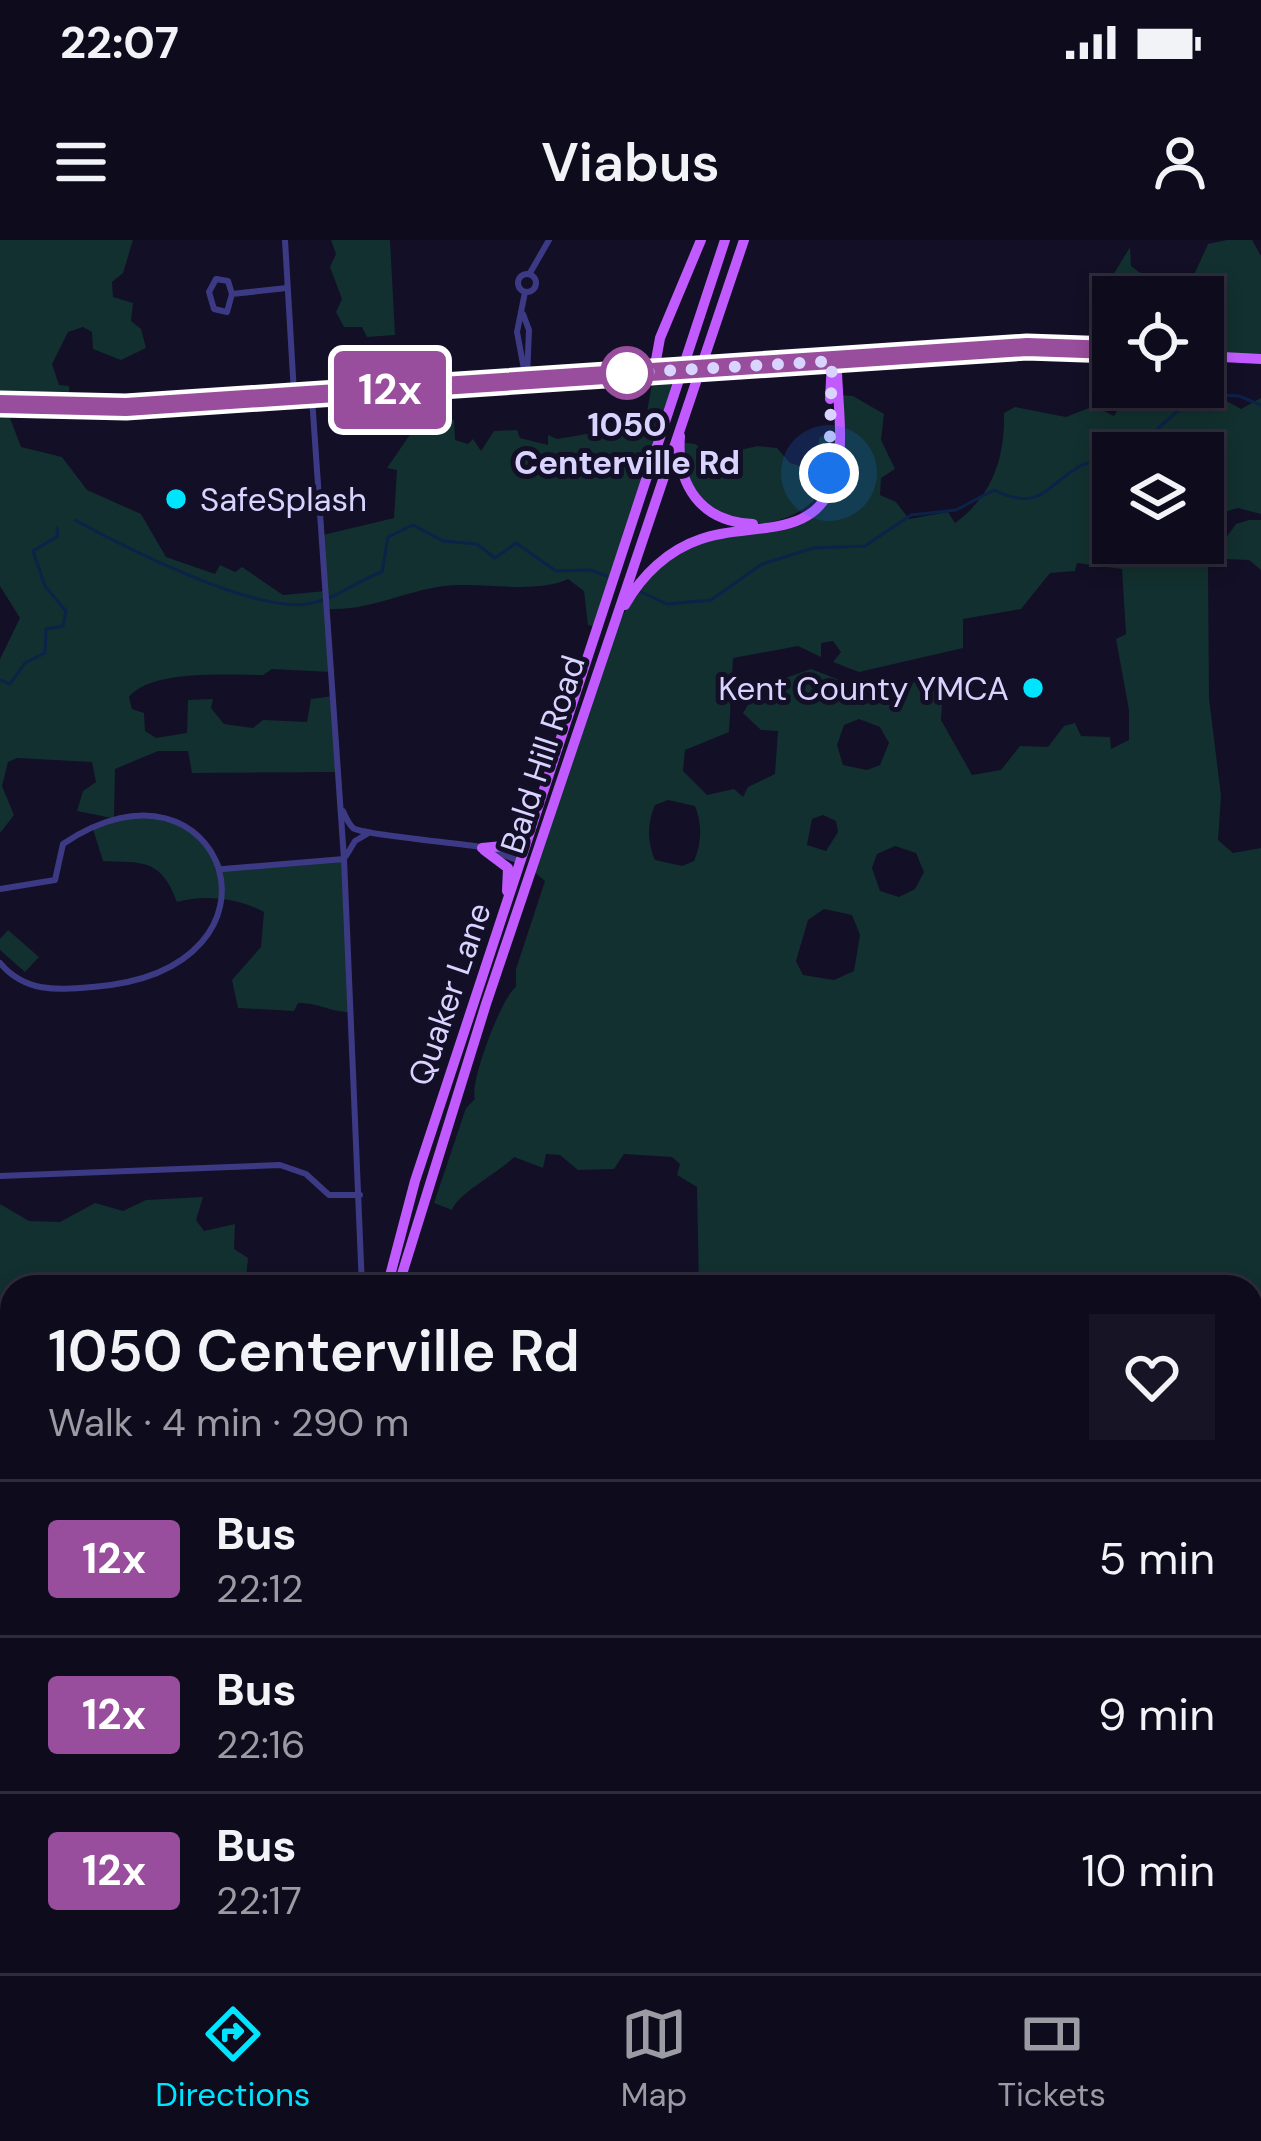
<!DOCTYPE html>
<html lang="en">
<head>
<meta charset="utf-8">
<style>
	body { margin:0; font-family:"DM Sans",sans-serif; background:#171425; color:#f1f3f6; height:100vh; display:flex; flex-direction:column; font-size:45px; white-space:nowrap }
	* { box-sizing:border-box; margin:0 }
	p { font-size:39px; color:#9b9ba3 }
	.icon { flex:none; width:66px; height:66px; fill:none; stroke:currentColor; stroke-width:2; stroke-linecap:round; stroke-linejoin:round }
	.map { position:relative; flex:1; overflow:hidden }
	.sheet { position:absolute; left:0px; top:1035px; width:1263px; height:699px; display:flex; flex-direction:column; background:#0e0b1c; border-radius:36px 36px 0 0; box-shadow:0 6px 18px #0003,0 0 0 3px #2e2b3b }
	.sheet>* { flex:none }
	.badge { padding:0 24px; border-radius:9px; font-size:42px; line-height:78px }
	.buttons { position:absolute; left:1092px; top:36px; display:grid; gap:24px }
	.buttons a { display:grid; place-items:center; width:132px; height:132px; border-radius:0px; background:#0e0b1c; box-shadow:0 6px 18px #0003,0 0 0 3px #2e2b3b; font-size:60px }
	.you { position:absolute; width:60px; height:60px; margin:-30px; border:9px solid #fff; border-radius:50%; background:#1a73e8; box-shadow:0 0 0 18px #1a73e833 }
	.map>.badge { position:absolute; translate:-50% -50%; box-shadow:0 0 0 6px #fff }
	.round { display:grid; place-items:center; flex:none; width:126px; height:126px; border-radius:0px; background:#171425 }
	.head { display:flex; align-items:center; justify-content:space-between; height:204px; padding:0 48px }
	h1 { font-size:57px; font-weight:600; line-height:90px }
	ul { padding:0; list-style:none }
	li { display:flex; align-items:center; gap:36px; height:156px; padding:0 48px; border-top:3px solid #2e2b3b }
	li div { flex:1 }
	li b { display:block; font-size:45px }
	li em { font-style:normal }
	li .badge { min-width:132px; font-weight:700; text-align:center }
	.status { display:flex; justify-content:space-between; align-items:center; height:84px; padding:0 60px; background:#0e0b1c; direction:ltr }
	.status svg { height:33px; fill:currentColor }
	header { display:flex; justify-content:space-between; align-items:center; height:156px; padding:0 48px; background:#0e0b1c; font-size:54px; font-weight:600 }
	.tab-bar { display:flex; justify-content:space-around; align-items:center; height:168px; border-top:3px solid #2e2b3b; background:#0e0b1c; font-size:33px; color:#9b9ba3 }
	.tab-bar a { display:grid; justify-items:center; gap:6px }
	.tab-bar .active { color:#00e5ff }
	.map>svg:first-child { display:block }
	.green { fill:#12302f; fill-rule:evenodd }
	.water { fill:#0c2248 }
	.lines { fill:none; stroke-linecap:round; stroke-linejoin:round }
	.stream { stroke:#0c2248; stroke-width:3 }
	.street { stroke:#3d3a85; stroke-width:6 }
	.secondary { stroke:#6f6bff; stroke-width:9 }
	.primary { stroke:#c25bff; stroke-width:10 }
	.primary-bridge { stroke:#c25bff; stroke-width:10 }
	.line-casing { stroke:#fff; stroke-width:27 }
	.line { stroke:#994d9d; stroke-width:18 }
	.walk { stroke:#d9d4ff; stroke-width:12; stroke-dasharray:0 21.6 }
	.stop-dot { fill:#fff; stroke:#994d9d; stroke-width:6 }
	.poi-dot { fill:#00e5ff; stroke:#130f26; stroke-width:4.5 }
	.labels { text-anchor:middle; stroke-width:10; stroke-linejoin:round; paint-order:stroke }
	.stop-label { font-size:33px; font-weight:bold; fill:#d9d4ff; stroke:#130f26 }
	.poi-label { font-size:33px; fill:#d9d4ff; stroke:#130f26; text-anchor:start }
	.street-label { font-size:33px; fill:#d9d4ff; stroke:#130f26 }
</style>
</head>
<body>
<div class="status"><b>22:07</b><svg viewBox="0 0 49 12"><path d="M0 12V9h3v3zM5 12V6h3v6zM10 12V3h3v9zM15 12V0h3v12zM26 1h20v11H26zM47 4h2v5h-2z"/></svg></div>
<header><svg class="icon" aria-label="menu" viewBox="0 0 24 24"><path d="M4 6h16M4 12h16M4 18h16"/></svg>Viabus<svg class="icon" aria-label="person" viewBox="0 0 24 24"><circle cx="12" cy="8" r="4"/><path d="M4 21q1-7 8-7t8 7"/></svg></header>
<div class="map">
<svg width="1261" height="1733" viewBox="0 0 1261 1733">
	<rect width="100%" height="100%" fill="#130f26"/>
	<!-- green -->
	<path class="green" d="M0 0H133L123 33 112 42 113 57 133 63 131 81 141 89 146 108 121 120 93 109 92 92 83 87 68 92 52 124 59 145 69 146 70 164H12L10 178 21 207 62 217 87 250 141 274 166 317 215 334 220 325 235 332 242 327 283 355 326 351 323 295 394 278 397 230 387 228 420 180H454L455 200 468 204 473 199 481 211 494 191 517 190 520 198 548 205V195L557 199 592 193 594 188 627 191 646 177 654 133 678 131 597 387 588 385 584 351 568 339C538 353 493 344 460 345 415 345 375 371 329 369L331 432 272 429 263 435C229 435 151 429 129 457L132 469 144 473 145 491 156 498 187 493 188 460 213 459 211 468 224 484 253 488 263 480 307 482 311 459 333 456 338 532 192 533 188 511H158L115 529 114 577C161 577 198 581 223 627L344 619 350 772C330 772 320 763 298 763L294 771 238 768 232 740 261 707 264 672C239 658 204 654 177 662 160 615 138 624 103 621L93 589 112 578 77 571 83 551 96 542 92 522 17 518 8 522 2 546 14 575 0 593V419L20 378 0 346Z
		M331 0H390L395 95 367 97 362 87H344L336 72 342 59 330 27 336 14Z
		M1227 0H1252L1261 16V118L1203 115V57H1184L1208 4Z
		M1130 7 1131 26 1156 45 1149 57H1113V110L1089 109 1094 67Z
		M1185 150 1211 164 1225 160 1241 169 1261 158V274L1238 268 1203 278V213H1113V303H1197L1208 327 1209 458 1221 556 1218 600 1233 613 1261 608V1411L1251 1425V1047H699L697 947 677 935 680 924 672 917 624 914 614 929 578 930 560 915 546 914 543 928 514 917C498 933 457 954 452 970L434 963 466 868 475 859C469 843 502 756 516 747V729L545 641 530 628C560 541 606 333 697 300 731 288 770 285 805 277L836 234 838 155 853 156 884 174 881 200 895 229 881 238 880 255 896 262 909 279 948 272 955 283C992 256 1005 219 1004 173L1015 167 1066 177 1094 166 1114 176 1125 156H1171ZM1077 323 1122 329 1126 394 1116 399 1129 470V500L1111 509 1110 497 1081 496 1075 483 1064 486 1048 507 1020 506 1001 530 972 535 941 480 944 437C929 443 917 435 904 450L896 444 868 451 811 429 758 448 743 473 761 490 778 491 775 534 748 547 743 557 734 549 707 555 683 531 685 510 729 492 733 418 798 406 821 417V403L833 401 841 412 833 422 859 432 963 408V379L1021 369 1050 333 1075 331ZM859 479 880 487 889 503 880 525 867 530 843 525 837 505 844 485ZM668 560 695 566C702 583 702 603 694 621L682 626 655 620C647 602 647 583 655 565ZM823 575 836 581 838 592 826 611 807 605 812 579ZM895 606 916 613 924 632 915 649 899 657 880 651 872 628 877 614ZM824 669 852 675 860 695 854 731 834 740 803 735 796 721 808 680Z
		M831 191C831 210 833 229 824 247 799 292 713 300 689 248 683 235 683 216 680 202L695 204 712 216 758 206 777 208 790 223 807 228 818 222 819 198Z
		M1249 280H1261V330L1249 320 1225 319 1218 309 1236 284Z
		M8 690 39 717 25 732 0 710V699Z
		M203 957 196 980 204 991 235 984 234 1009 248 1018 246 1039 239 1047H133L127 1033 110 1032 102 1047H12V1087L6 1097 0 1090V964L29 981 60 982 95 963 123 971 146 960Z
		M1261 1617V1640L1255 1647 1261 1690H1251V1619Z
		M806 1722H1108V1731L797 1733Z
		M1185 1722H1244L1249 1733H1184Z"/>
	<!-- water -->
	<path class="water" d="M1251 1545 1261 1547V1617L1251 1619Z"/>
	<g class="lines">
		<!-- stream -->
		<path class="stream" d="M1130 213 1197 154 1239 156 1261 165
			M75 280C124 307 252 372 307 364 336 360 355 341 382 332L388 297 413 285 443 301 477 304 495 318 516 303 556 331 590 330 607 336
			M639 351 667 364 711 360 762 324 813 308 865 306 911 275 956 270 994 250C1042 273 1045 245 1082 225 1090 222 1105 222 1113 220
			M0 440 10 444 25 423 45 413 46 389 63 386 66 371 45 346 33 311 58 296 57 288
			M53 1733 61 1727"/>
		<!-- street -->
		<path class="street" d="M285 0 294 154
			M530 33 549 0
			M518 43a9 9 0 1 1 18 0a9 9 0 1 1-18 0Z
			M525 52 517 92 526 140
			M232 54 227 72 214 69 209 52 216 39 228 41 232 54 287 48
			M523 74 529 90 527 137
			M312 158 344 619 362 1047
			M343 571C346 578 348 583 353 588 363 595 458 603 480 607
			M492 611 520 621
			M346 616 355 601 367 594
			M223 629 344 619
			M0 649 55 640 63 604C223 496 308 730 93 747 57 750 25 753 0 723
			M0 936 280 925 306 934 329 955H360
			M0 1125 12 1124
			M0 1333 7 1390
			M0 1615 12 1614
			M0 1697 12 1669
			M156 1722 159 1733"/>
		<!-- secondary -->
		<path class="secondary" d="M1251 1520H1261"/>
		<!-- primary -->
		<path class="primary" d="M1203 116 1261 119
			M709 128 1027 107 1113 110
			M654 131 660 98 701 0
			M830 159 832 121
			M0 164 126 167 670 131
			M680 196C676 245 701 282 753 284
			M625 365C642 335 668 310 701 299 750 281 817 303 836 235 844 204 838 164 837 132L832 121
			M482 608 514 605 527 585
			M484 610 508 628 507 651
			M387 1047 415 941 725 0
			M398 1047 486 764 744 0
			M0 1574H12
			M414 1722 415 1733"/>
		<!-- primary-bridge -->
		<path class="primary-bridge" d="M670 131 709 128"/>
	</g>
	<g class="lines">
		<!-- line casing -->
		<g class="line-casing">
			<path id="line" d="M0 164 126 167 1027 107 1113 110"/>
		</g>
		<!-- line -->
		<use href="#line" class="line"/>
		<!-- walk -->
		<path class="walk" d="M627 133 832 121 829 233"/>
	</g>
	<!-- markers -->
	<circle class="stop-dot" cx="627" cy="133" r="24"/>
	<g class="poi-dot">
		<circle cx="176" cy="259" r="12"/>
		<circle cx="1033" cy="448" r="12"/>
	</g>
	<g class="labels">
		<!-- stop labels -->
		<g class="stop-label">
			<text x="627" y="196">1050<tspan x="627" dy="38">Centerville Rd</tspan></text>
		</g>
		<!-- poi labels -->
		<g class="poi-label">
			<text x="200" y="271">SafeSplash</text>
			<text x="1009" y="460" text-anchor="end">Kent County YMCA</text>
		</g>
		<!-- street labels -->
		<g class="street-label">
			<text transform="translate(542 514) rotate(-72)" y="12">Bald Hill Road</text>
			<text transform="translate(449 754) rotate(-71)" y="12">Quaker Lane</text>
		</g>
	</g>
</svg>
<div class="buttons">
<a><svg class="icon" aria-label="locate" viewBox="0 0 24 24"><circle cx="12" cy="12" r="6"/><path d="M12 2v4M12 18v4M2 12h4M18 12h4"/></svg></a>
<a><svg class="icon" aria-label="layers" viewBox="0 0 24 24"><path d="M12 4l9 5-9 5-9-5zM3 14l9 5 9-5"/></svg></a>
</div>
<div class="you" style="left:829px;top:233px"></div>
<b class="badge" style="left:390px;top:150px;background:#994d9d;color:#fff">12x</b>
<section class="sheet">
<div class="head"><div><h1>1050 Centerville Rd</h1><p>Walk · 4 min · 290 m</p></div><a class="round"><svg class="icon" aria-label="heart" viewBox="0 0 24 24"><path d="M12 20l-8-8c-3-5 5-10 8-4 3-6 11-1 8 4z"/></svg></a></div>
<ul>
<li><span class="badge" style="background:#994d9d;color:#fff">12x</span><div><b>Bus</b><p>22:12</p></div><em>5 min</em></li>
<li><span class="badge" style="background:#994d9d;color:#fff">12x</span><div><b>Bus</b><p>22:16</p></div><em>9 min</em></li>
<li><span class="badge" style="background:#994d9d;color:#fff">12x</span><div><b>Bus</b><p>22:17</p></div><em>10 min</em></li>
</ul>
</section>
</div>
<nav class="tab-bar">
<a class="active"><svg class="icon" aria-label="directions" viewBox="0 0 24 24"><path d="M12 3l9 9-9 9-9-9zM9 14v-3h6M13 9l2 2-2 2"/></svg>Directions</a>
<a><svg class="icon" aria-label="map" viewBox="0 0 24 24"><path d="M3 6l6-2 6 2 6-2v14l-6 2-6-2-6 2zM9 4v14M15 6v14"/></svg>Map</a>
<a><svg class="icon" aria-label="tickets" viewBox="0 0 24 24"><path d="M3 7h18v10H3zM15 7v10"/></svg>Tickets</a>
</nav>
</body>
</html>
